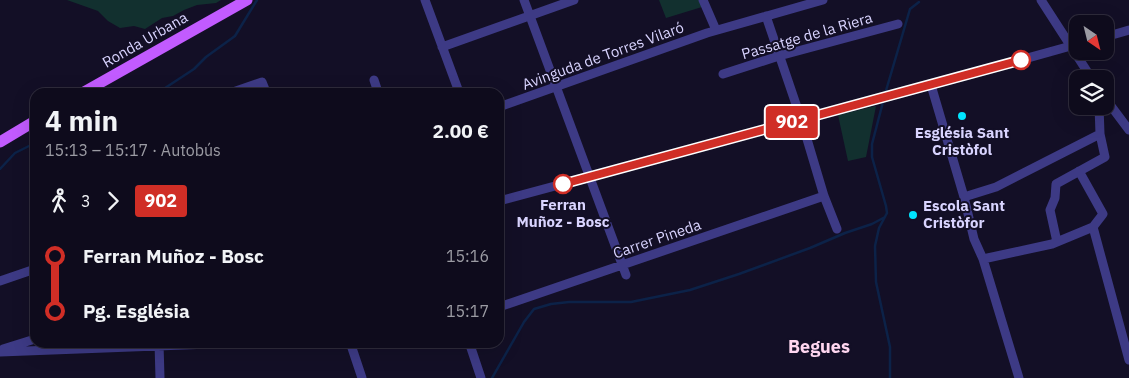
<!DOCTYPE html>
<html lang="es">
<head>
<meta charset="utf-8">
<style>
	body { margin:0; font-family:"IBM Plex Sans",sans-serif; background:#171425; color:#f1f3f6; height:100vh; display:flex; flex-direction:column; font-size:19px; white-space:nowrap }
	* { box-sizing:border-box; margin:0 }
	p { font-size:16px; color:#9b9ba3 }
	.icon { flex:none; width:28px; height:28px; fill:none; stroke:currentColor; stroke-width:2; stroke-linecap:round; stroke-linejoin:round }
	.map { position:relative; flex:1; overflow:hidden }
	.side { position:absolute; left:30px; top:88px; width:474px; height:260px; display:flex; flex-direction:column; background:#0e0b1c; border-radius:15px; box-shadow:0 5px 20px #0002,0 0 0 1px #2e2b3b }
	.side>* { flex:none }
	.badge { padding:0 10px; border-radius:4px; font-size:18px; line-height:32px }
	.needle { width:32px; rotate:145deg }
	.tools { position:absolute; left:1069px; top:15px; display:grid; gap:10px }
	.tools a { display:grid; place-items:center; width:45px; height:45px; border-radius:10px; background:#0e0b1c; box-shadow:0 5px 20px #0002,0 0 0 1px #2e2b3b; font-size:25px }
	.map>.badge { position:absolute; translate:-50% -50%; box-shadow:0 0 0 2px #fff }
	.legs { display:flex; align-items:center; gap:8px; height:55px; padding:0 15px; font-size:16px }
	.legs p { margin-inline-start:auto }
	.summary { display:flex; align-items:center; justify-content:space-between; height:85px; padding:0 15px }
	h1 { font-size:28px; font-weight:700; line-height:38px }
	ul { padding:0 15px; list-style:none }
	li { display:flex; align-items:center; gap:18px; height:55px; font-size:19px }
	li i { display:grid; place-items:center; width:8px; height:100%; margin:0 6px; background:currentColor }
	li i::after { content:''; width:12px; height:12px; margin:-6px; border:4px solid; border-radius:50%; background:#0e0b1c }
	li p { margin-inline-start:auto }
	li:first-child i { background:linear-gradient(#0000 50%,currentColor 0) }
	li:last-child i { background:linear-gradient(currentColor 50%,#0000 0) }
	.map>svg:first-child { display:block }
	.green { fill:#12302f }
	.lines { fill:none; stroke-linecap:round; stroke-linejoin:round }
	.stream { stroke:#0c2248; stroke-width:2.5 }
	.minor { stroke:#3d3a85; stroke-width:9 }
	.major { stroke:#c25bff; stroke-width:11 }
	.line-1-casing { stroke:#fff; stroke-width:11 }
	.line-1 { stroke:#d02e26; stroke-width:8 }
	.stop-1-dot { fill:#fff; stroke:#d02e26; stroke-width:2.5 }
	.poi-dot { fill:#00e5ff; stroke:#130f26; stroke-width:2 }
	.labels { text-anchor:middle; stroke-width:4; stroke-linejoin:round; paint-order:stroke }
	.street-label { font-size:15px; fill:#d9d4ff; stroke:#130f26 }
	.poi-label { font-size:15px; font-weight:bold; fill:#d9d4ff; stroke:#130f26 }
	.stop-label { font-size:15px; font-weight:bold; fill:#d9d4ff; stroke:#130f26 }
	.quarter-label { font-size:18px; font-weight:bold; fill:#ffd6f0; stroke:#130f26 }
</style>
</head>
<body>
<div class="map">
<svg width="1129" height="378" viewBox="0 0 1129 378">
	<rect width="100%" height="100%" fill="#130f26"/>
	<!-- green -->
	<path class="green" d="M67 0H221L216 3 197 5 184 10 173 16 162 18 145 29 134 26 120 28 108 21 98 11Z
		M659 0H700L702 7 666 18Z
		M876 106 866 157 848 161 838 115Z"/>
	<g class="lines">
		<!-- stream -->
		<path class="stream" d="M159 92 194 69 206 57 235 36 257 0
			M885 94 910 9 919 2
			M883 102 872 144V157L886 206 887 213 879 228 875 246 876 282 890 347V378
			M0 169 15 153 35 143
			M492 378 524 322 534 309 551 304 569 302H631L690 290 739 274 810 248 845 233 872 224 885 217"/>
		<!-- minor -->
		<path class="minor" d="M425 0 459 92
			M524 0 626 275
			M703 0 716 30
			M1041 0 1092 79
			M766 16 801 119 824 196 837 229
			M1105 37 1129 30
			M442 47 574 0
			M723 74 779 56 898 24
			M374 80 378 92
			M931 85 964 197 974 239 983 259 1019 378
			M233 92 262 82 266 92
			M1105 98 1129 130
			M499 107 707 33 823 0
			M964 197 996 187 1100 134 1099 106
			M499 201 931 85 1078 44
			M1093 227 1129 360
			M1057 242 1050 210 1055 198 1056 184 1105 157 1100 134
			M983 259 1052 244 1093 227 1103 214 1079 171
			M0 281 35 269
			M499 307 824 196
			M350 342 362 378
			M469 342 481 378
			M159 343 160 378
			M3 349 35 339
			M0 352 264 342"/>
		<!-- major -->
		<path class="major" d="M84 92 247 0
			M0 142 35 121"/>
	</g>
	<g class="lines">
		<!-- line-1 casing -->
		<g class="line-1-casing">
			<path id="line-1" d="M563 184 1021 60"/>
		</g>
		<!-- line-1 -->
		<use href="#line-1" class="line-1"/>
	</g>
	<!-- markers -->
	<g class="stop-1-dot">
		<circle cx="1021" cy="60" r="9"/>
		<circle cx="563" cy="184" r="9"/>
	</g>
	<g class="poi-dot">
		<circle cx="962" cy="116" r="5"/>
		<circle cx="913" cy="215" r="5"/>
	</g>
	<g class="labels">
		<!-- street labels -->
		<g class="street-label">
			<text transform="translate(807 36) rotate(-16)" y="5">Passatge de la Riera</text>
			<text transform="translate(145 40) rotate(-30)" y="5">Ronda Urbana</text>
			<text transform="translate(603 56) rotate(-20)" y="5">Avinguda de Torres Vilaró</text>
			<text transform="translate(657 239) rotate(-19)" y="5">Carrer Pineda</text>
		</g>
		<!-- poi labels -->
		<g class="poi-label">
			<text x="962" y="138">Església Sant<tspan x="962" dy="17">Cristòfol</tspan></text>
			<text x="923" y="211" text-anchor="start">Escola Sant<tspan x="923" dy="17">Cristòfor</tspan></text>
		</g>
		<!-- stop labels -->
		<g class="stop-label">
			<text x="563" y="210">Ferran<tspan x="563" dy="17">Muñoz - Bosc</tspan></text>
		</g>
		<!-- quarter labels -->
		<g class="quarter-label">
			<text x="819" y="353">Begues</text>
		</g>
	</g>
</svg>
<div class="tools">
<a><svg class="needle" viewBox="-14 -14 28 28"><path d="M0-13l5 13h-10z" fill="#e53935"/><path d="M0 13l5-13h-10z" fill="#9b9ba3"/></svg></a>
<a><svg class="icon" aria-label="layers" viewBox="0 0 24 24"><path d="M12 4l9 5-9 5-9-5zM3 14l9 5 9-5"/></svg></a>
</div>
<b class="badge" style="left:792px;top:122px;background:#d02e26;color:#fff">902</b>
<section class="side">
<div class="summary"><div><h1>4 min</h1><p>15:13 – 15:17 · Autobús</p></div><b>2.00 €</b></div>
<div class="legs"><svg class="icon" aria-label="walk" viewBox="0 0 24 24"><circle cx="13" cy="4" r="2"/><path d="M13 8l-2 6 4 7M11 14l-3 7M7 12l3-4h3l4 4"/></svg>3<svg class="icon" aria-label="forward" viewBox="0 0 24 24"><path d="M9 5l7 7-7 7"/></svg><b class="badge" style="background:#d02e26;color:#fff">902</b></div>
<ul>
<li><i style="color:#d02e26"></i><b>Ferran Muñoz - Bosc</b><p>15:16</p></li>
<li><i style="color:#d02e26"></i><b>Pg. Església</b><p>15:17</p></li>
</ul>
</section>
</div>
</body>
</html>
